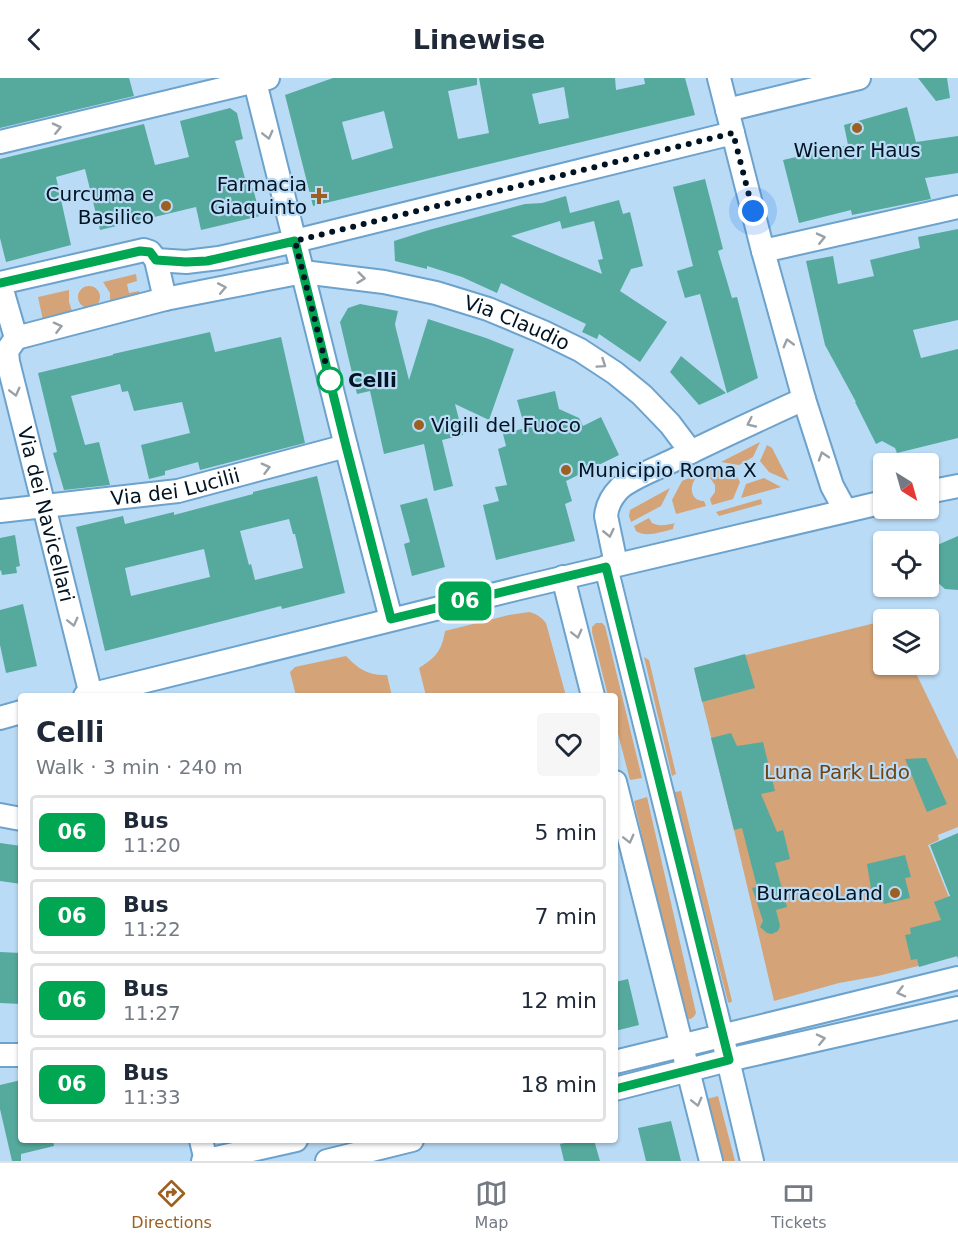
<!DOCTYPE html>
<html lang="en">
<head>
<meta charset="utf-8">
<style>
	body { margin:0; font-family:"DejaVu Sans",sans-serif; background:#f6f6f7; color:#1f2937; height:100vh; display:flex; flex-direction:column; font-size:22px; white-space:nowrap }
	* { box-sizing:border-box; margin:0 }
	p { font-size:20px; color:#747a83 }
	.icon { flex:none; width:33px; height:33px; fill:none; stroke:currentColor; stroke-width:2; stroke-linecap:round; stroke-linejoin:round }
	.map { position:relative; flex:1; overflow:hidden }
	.details { position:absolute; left:18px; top:615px; width:600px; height:450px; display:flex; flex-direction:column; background:#fff; border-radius:6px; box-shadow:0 2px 4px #0004 }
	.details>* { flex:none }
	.badge { padding:0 12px; border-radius:9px; font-size:21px; line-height:39px }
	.needle { width:39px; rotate:143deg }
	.fabs { position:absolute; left:873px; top:375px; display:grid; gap:12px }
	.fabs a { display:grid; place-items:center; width:66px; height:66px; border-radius:6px; background:#fff; box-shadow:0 2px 4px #0004; font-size:30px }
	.you { position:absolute; width:30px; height:30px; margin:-15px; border:4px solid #fff; border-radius:50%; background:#1a73e8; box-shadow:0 0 0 9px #1a73e833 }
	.map>.badge { position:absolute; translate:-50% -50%; box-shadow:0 0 0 3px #fff }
	.round { display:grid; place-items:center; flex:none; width:63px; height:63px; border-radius:6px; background:#f6f6f7 }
	.head { display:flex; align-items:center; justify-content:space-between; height:102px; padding:0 18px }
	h1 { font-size:28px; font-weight:600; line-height:45px }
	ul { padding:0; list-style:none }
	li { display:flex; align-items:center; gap:18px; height:75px; margin:0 12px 9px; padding:0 6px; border:3px solid #e0e1e3; border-radius:6px }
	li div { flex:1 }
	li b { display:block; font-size:22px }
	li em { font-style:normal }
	li .badge { min-width:66px; font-weight:700; text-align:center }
	header { display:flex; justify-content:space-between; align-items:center; height:78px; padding:0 18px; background:#fff; font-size:27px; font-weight:600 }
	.menu { display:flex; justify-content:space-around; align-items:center; height:84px; border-top:2px solid #e0e1e3; background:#fff; font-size:16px; color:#747a83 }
	.menu a { display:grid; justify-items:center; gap:3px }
	.menu .on { color:#9c6022 }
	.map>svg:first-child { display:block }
	.green { fill:#d4a378 }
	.building { fill:#55aa9d; fill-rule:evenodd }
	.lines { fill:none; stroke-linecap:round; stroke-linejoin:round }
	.minor-casing { stroke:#6ca2cc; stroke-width:26 }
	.minor { stroke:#fff; stroke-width:22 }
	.oneway { stroke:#99a1a7 }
	.line-casing { stroke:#fff; stroke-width:14 }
	.line { stroke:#00a651; stroke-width:9 }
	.walk { stroke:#001322; stroke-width:6; stroke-dasharray:0 10.8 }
	.poi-dot { fill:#9c6022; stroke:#badbf6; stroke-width:2 }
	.stop-dot { fill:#fff; stroke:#00a651; stroke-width:3 }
	.labels { text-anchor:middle; stroke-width:4.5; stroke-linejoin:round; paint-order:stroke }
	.poi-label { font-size:20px; fill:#001322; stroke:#badbf6; text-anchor:end }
	.street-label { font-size:20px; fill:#001322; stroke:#badbf6 }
	.stop-label { font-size:20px; font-weight:bold; fill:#001322; stroke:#badbf6; text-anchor:start }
	.park-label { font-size:20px; fill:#72430e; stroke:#badbf6 }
</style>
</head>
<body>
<header><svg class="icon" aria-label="back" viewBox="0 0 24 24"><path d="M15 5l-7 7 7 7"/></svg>Linewise<svg class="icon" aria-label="heart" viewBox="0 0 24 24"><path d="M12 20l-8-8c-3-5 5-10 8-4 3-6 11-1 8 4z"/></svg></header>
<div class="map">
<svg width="958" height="1083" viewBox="0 0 958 1083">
	<rect width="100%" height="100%" fill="#badbf6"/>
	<!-- green -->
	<path class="green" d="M136 196 137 203 127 206 129 215 139 213 140 219 110 227V215L103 204Z
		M78 219a11 11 0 1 1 22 0a11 11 0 1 1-22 0Z
		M69 212V224L73 236 43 242 38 219Z
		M760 364 753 379 739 387 721 384Z
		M767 367 772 370 789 403 769 394 760 383Z
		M709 389 733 392 740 404 733 421 712 427 710 421 715 414V407L710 400 702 398 700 395Z
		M694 398 695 401C689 410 691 423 704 423L706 428 676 436 672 422 682 403Z
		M764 400 781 409 741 420 746 406Z
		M670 410 661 428 631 444 629 438 630 432Z
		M761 421 762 426 719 438 716 434Z
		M649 440 652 445C660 449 667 447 676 445L674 446 673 451C661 454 646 460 636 453L634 448Z
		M529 534C537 536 541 539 546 545L566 618H426L419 590C435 580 442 573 445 553L509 537Z
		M883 543 884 586 912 587 958 682V749L938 757 939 762 928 767 958 842V878L878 898 839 905 774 923 734 752 694 590Z
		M596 545H602L605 548 642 700 630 702 615 644V618H608L592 554V549Z
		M346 578C358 591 369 598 387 597L392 618H296L290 594 295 589Z
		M644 579 649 582 676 696 672 698Z
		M681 713 732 923 730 925 728 924 674 714Z
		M647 719 696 935C694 940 689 944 683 939L634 723Z
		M718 1018 735 1083H720L707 1024V1021Z"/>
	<!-- building -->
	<path class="building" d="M0 0H129L134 18 0 50Z
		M333 0H477V7L448 13 458 61 489 55 479 0H615L616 12 645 6 644 0H685L695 37 313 128 285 17ZM564 9 569 40 539 46 532 16ZM384 33 393 70 352 82 342 44Z
		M918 0H947L950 20 936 23Z
		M907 29 916 64 958 58V95L925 100 931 121 852 137 851 132 799 145 783 82 848 67 844 47Z
		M230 30 237 35 243 61 235 63 248 112 253 110 260 138 201 152 196 129 100 152 85 91 56 99 71 167 6 184 0 160V81L144 46 155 87 168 84 189 79 180 43Z
		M705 101 723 171 718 173 732 220 737 219 758 300 727 315 700 216 685 220 677 193 693 188 673 109Z
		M566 118 570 135 619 122 623 136 630 134 643 188 631 191 620 213 667 244 640 284 599 256 597 261 582 254 586 246 501 205 497 215 462 199 427 188V191L395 183 394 163 429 152 525 126 542 125ZM560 143 562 151 594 143 603 181 598 182 602 196 511 158Z
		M958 151V242L913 252 921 280 958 271V360L897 375 895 370 882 363 876 366 855 324H856L825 267 806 183 833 178 838 206 874 198 870 182 920 170 918 159Z
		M360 226 398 233 395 246 396 251 409 302 428 241 486 260 514 271 489 342 455 326 463 357 442 362 453 408 434 413 424 366 384 376 370 313 357 316 340 244 348 230Z
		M210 254 215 274 281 259 305 365 200 392 198 384 165 393V397L149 401 141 367 190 355 182 324 134 333 128 313 122 314 120 306 71 318 85 367 99 364 110 407 64 412 53 375 57 374 38 295 113 277V276Z
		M681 278 726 315 699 327 670 294Z
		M555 313 559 331 579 340 583 348 601 339 619 377 566 403 572 423 565 426 575 463 496 482 483 427 499 423 495 409 507 407 498 371 506 368 503 356 525 350 517 322Z
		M317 398 345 515 282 531 281 528 105 573 76 449 123 438 125 446 174 434V437L253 416V414ZM289 441 293 456H295L303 490 255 502 251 486 249 487 240 453ZM204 471 210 499 131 518 125 490Z
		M427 420 445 489 412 498 404 466 410 464 400 427Z
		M15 457 20 488 16 489 17 495 2 497 1 492 0 493V460Z
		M958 458V512L945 511 937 504 928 486V471Z
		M23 526 37 588 6 595 0 567V532Z
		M745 576 755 610 702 624 694 590Z
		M731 655 737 668 763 664 775 713 761 716 777 754 783 752 790 781 775 785 787 829 776 832 780 848 778 853 772 856 767 855 760 849 763 843 752 810 757 809 742 750 734 752 711 660Z
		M926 680 947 726 927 734 905 681Z
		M958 755V881L957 878 919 889 917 881 911 882 905 857 911 856 910 850 941 842 934 824 950 818 930 767Z
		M0 765 21 768V806L0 803Z
		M905 777 911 799 905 800 910 820 884 826 879 808 871 811 867 786Z
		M0 874 21 875V926L0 925Z
		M628 901 639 947 615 953V904Z
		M21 1002V1062H53L54 1068 21 1076V1083H12L0 1031V1007Z
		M671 1043 681 1083H646L638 1050Z
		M579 1062H594L600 1083H564L560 1066Z"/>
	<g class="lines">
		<!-- minor casing -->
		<g class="minor-casing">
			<g id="minor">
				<path d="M254 0 346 368 391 541"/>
				<path d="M719 0 763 173 804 321 832 408 845 432"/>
				<path d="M727 32 859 0"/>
				<path d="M0 64 268 0"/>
				<path d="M763 173 958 129"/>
				<path d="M156 182 186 184 219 180 295 163 733 55"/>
				<path id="s1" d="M0 205 16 260 165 221 303 194 384 204 436 215 488 231 543 254 580 272 615 295 642 317 670 346 691 374"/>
				<path d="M0 205 144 172 150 174 156 182 165 221"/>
				<path id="s2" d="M16 260 7 273 8 284 91 617"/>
				<path d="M928 414 958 408"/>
				<path id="s3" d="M0 433 178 413 346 368"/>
				<path d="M616 486 606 438C607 427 612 418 620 410 633 399 658 390 674 382 717 361 760 341 804 321"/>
				<path d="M606 489 728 982 752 1083"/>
				<path d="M563 499 593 618"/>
				<path d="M85 618 524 509 884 424"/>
				<path d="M0 640 21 634"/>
				<path d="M615 704 711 1083"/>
				<path d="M0 737 21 741"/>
				<path d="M0 977H21"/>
				<path d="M615 984 958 900"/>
				<path d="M615 1011 728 982 958 930"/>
				<path d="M201 1062 206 1083"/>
				<path d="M203 1083 296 1062"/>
				<path d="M327 1083 412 1062"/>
			</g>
		</g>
		<!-- minor -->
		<use href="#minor" class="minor"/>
	</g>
	<!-- one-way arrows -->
	<defs><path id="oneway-chevron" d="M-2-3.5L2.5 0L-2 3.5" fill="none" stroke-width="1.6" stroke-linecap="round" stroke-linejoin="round" transform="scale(1.5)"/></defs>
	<g class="oneway">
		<use href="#oneway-chevron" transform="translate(57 50) rotate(-13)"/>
		<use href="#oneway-chevron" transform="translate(268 57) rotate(76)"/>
		<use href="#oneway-chevron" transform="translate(821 160) rotate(-13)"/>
		<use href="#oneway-chevron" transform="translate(361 200) rotate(7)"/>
		<use href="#oneway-chevron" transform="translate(222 210) rotate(-11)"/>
		<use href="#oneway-chevron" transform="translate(58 249) rotate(-14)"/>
		<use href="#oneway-chevron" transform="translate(788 265) rotate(-105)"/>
		<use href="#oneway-chevron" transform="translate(602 286) rotate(34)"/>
		<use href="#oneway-chevron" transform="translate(15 314) rotate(76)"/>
		<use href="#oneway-chevron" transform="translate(751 345) rotate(155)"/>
		<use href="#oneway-chevron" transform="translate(823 378) rotate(-108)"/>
		<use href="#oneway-chevron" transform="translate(266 390) rotate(-15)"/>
		<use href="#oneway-chevron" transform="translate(609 455) rotate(77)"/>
		<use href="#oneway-chevron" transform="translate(73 544) rotate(76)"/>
		<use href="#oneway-chevron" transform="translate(577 556) rotate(76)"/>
		<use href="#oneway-chevron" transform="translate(629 761) rotate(76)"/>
		<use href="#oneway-chevron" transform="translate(901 914) rotate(166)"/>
		<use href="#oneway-chevron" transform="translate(821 961) rotate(-13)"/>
		<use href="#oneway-chevron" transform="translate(697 1024) rotate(76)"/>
	</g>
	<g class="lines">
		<!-- line casing -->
		<g class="line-casing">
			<path id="line" d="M0 205 140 173 150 174 156 182 186 184 207 183 295 163 346 368 391 541 606 489 729 982 615 1011"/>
		</g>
		<!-- line -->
		<use href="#line" class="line"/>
		<!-- walk -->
		<path class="walk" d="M330 302V303L295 163 733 55 753 133"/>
	</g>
	<!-- markers -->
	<g class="poi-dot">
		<circle cx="857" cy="50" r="6"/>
		<path d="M316 109h6v6h6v6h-6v6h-6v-6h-6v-6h6z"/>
		<circle cx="166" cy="128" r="6"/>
		<circle cx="419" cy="347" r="6"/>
		<circle cx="566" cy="392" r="6"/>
		<circle cx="895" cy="815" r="6"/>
	</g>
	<circle class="stop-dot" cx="330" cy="302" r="12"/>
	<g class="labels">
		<!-- poi labels -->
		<g class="poi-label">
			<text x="857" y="79" text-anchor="middle">Wiener Haus</text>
			<text x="307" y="113">Farmacia<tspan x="307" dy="23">Giaquinto</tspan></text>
			<text x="154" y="123">Curcuma e<tspan x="154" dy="23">Basilico</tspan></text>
			<text x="431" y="354" text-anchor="start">Vigili del Fuoco</text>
			<text x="578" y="399" text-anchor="start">Municipio Roma X</text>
			<text x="883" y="822">BurracoLand</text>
		</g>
		<!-- street labels -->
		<g class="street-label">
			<text dy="7" stroke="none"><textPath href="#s1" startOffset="573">Via Claudio</textPath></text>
			<text dy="7" stroke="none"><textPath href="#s3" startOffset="177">Via dei Lucilii</textPath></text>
			<text dy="7" stroke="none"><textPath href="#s2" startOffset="184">Via dei Navicellari</textPath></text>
		</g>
		<!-- stop labels -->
		<g class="stop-label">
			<text x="348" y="309">Celli</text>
		</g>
		<!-- park labels -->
		<g class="park-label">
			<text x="837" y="701">Luna Park Lido</text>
		</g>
	</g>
</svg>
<div class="fabs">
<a><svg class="needle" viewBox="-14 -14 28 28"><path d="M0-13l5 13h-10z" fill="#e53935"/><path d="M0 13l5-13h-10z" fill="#747a83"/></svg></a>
<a><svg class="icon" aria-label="locate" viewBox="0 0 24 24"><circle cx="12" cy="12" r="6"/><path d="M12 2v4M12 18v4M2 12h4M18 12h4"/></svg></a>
<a><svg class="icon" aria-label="layers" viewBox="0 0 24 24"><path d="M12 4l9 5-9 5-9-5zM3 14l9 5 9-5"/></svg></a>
</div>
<div class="you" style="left:753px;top:133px"></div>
<b class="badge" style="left:465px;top:523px;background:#00a651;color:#fff">06</b>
<section class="details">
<div class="head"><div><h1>Celli</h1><p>Walk · 3 min · 240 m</p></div><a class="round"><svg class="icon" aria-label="heart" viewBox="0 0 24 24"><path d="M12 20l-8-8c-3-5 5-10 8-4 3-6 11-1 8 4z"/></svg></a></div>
<ul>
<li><span class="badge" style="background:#00a651;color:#fff">06</span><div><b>Bus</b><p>11:20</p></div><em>5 min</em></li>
<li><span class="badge" style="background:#00a651;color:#fff">06</span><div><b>Bus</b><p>11:22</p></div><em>7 min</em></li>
<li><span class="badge" style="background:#00a651;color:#fff">06</span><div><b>Bus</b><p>11:27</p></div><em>12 min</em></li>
<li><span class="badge" style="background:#00a651;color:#fff">06</span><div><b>Bus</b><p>11:33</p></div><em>18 min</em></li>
</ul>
</section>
</div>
<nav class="menu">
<a class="on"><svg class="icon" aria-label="directions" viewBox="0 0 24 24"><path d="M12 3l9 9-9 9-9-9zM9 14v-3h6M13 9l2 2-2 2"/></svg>Directions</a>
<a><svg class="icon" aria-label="map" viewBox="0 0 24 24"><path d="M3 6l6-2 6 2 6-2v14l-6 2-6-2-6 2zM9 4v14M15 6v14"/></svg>Map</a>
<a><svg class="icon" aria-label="tickets" viewBox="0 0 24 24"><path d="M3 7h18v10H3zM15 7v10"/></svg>Tickets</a>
</nav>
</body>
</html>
